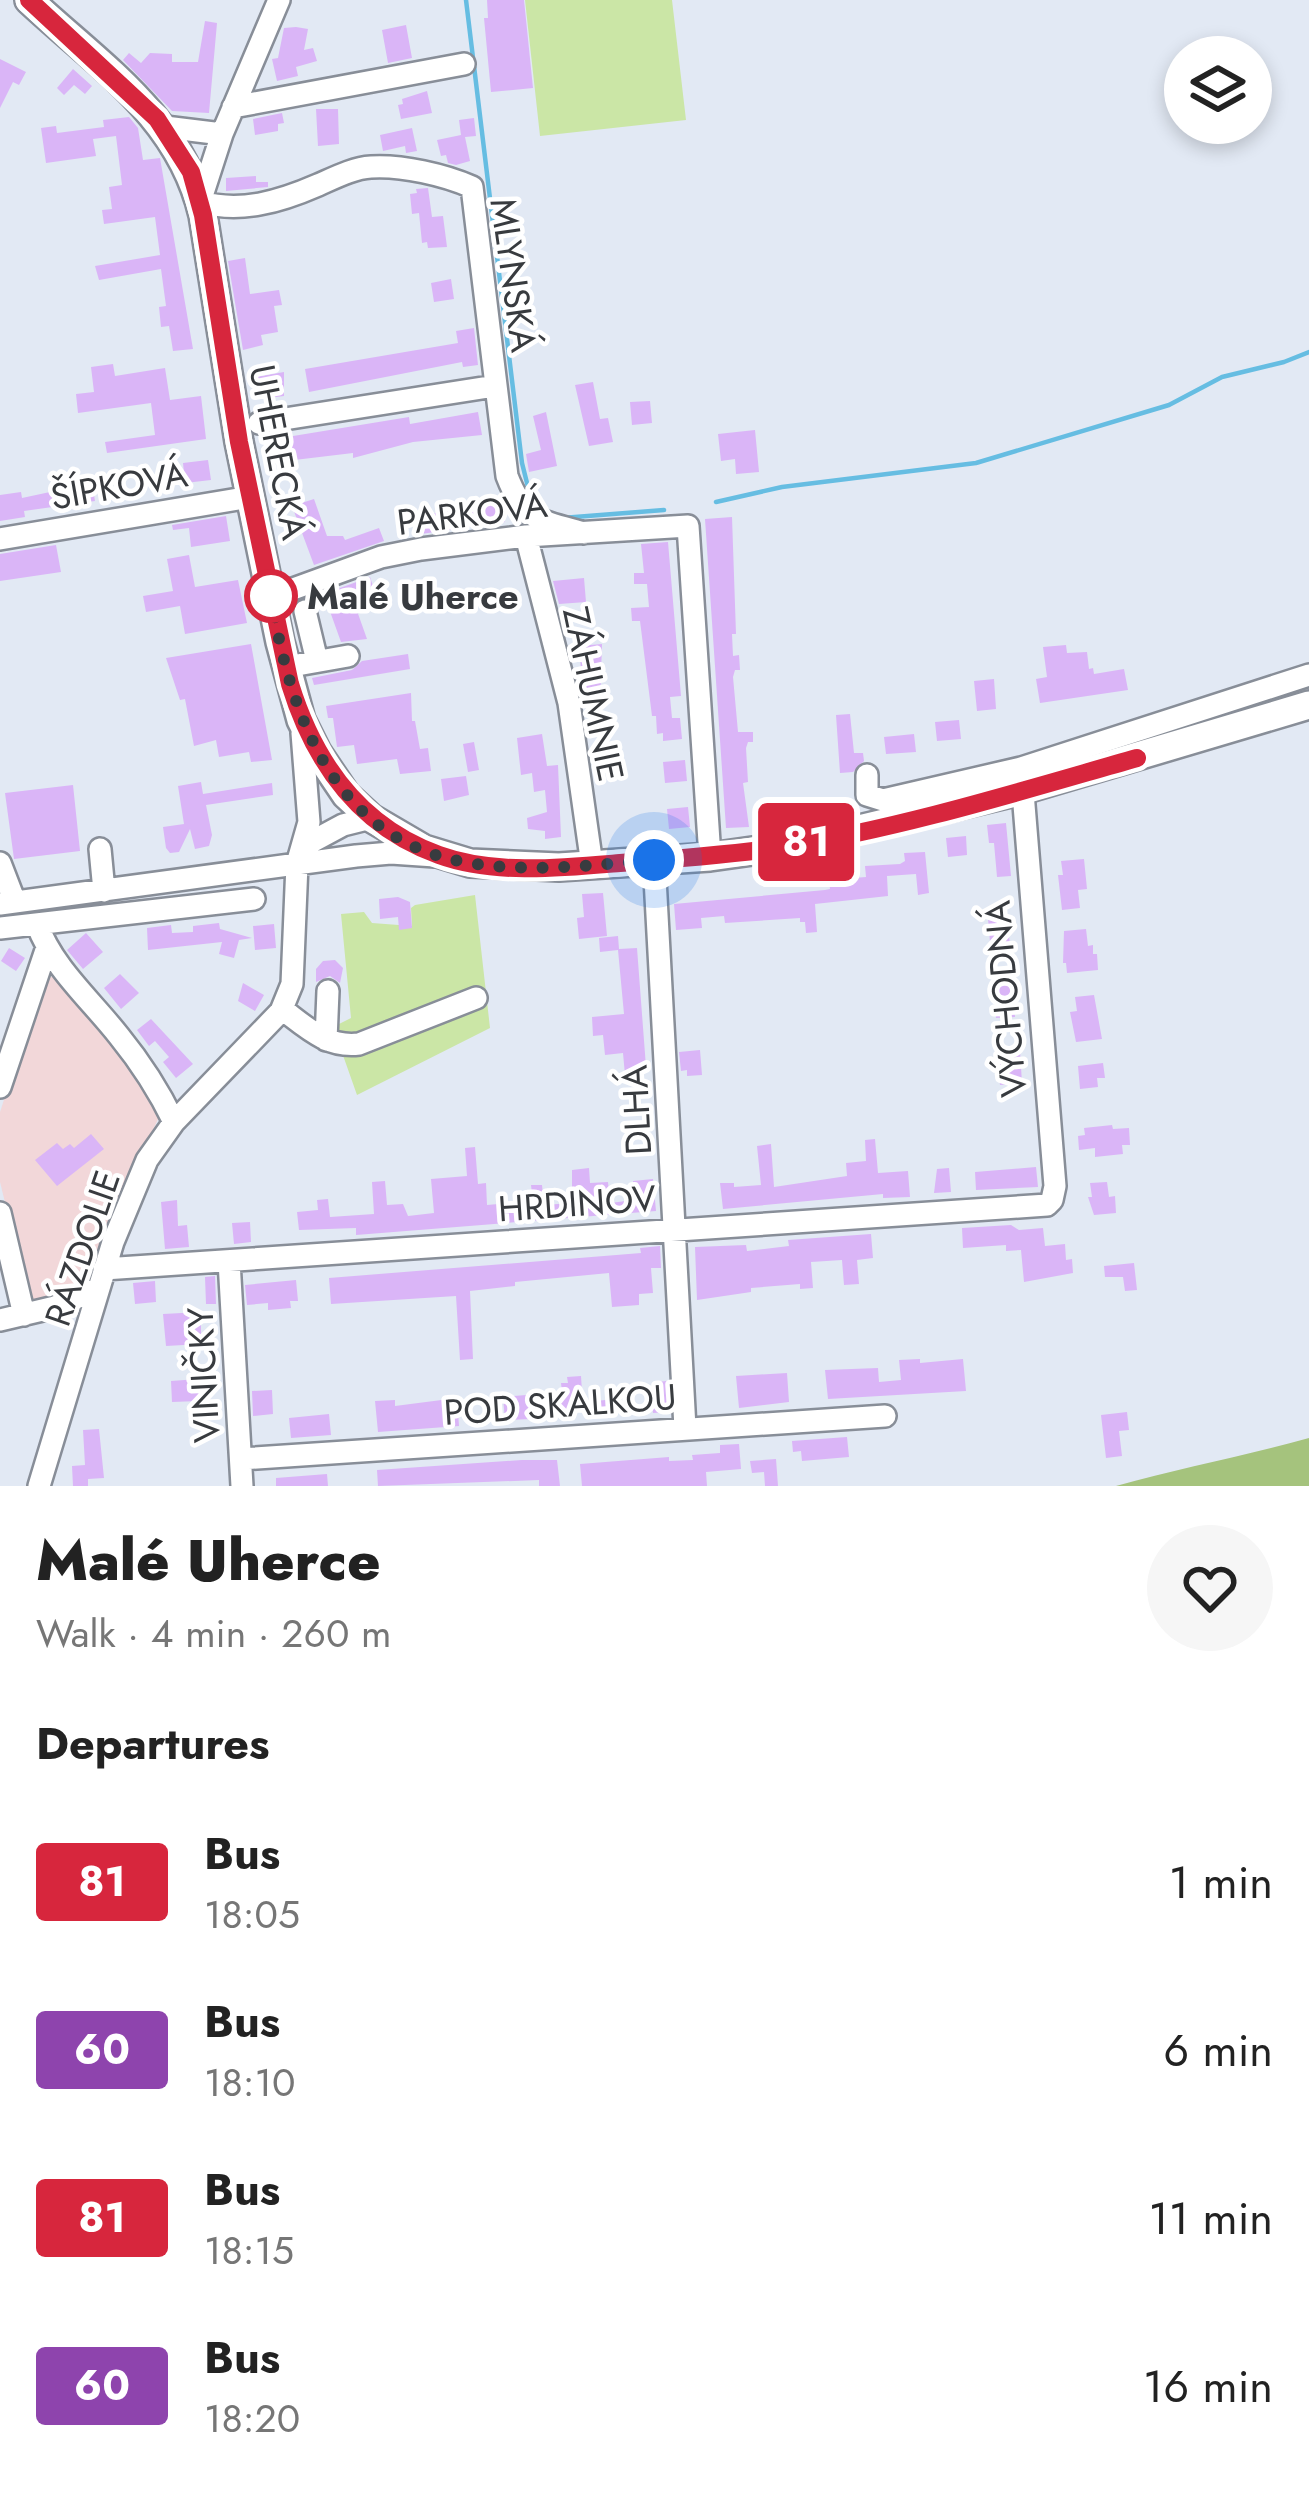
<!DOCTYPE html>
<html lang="en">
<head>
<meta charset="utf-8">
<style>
	body { margin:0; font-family:Jost,sans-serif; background:#f6f6f6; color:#222; height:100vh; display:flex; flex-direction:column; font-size:45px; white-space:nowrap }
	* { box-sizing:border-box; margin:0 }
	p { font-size:39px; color:#767676 }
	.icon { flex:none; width:66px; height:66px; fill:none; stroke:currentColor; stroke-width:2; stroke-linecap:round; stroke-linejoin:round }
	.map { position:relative; height:1486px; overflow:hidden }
	.side { display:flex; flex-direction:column; background:#fff; flex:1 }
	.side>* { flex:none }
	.badge { padding:0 24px; border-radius:9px; font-size:42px; line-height:78px }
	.tools { position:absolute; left:1164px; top:36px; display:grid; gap:24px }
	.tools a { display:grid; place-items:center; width:108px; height:108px; border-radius:50%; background:#fff; box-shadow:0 6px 18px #0003; font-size:60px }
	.you { position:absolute; width:60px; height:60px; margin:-30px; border:9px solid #fff; border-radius:50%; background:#1a73e8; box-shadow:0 0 0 18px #1a73e833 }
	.map>.badge { position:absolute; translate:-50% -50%; box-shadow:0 0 0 6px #fff }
	h2 { padding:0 36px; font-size:45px; line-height:108px }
	.round { display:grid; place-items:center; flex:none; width:126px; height:126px; border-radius:63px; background:#f6f6f6 }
	.headline { display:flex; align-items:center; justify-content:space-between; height:204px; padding:0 36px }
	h1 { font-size:57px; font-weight:800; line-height:90px }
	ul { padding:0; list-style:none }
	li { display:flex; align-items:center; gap:36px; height:168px; padding:0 36px }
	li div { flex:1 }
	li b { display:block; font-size:45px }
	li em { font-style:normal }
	li .badge { min-width:132px; font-weight:700; text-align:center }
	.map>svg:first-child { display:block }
	.education { fill:#f2d7d9 }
	.green { fill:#cbe6a6 }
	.forest { fill:#a5c37d }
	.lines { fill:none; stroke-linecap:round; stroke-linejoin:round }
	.stream { stroke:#66bde2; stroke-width:4.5 }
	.building { fill:#dab5f7 }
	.minor-casing { stroke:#888e98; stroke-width:26 }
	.major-casing { stroke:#888e98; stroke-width:32 }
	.minor { stroke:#fff; stroke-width:21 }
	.major { stroke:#fff; stroke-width:27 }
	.line-casing { stroke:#fff; stroke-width:27 }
	.line { stroke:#d7263d; stroke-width:18 }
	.walk { stroke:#383b3f; stroke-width:12; stroke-dasharray:0 21.6 }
	.stop-dot { fill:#fff; stroke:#d7263d; stroke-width:6 }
	.labels { text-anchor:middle; stroke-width:9; stroke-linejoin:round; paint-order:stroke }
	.street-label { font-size:36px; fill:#383b3f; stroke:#fff }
	.stop-label { font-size:36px; font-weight:bold; fill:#383b3f; stroke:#fff; text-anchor:start }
</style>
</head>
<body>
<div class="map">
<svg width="1309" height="1486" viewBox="0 0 1309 1486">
	<rect width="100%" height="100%" fill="#e2e9f4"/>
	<!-- education -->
	<path class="education" d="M56 976 152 1090 159 1117 85 1280 60 1298 30 1304 0 1182V1112L44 978Z"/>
	<!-- green -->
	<path class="green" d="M525 0H672L686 120 540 136Z
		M475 895 490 1028 357 1095 333 1027 351 1018 341 914 364 912 372 923 412 926 411 908 415 905Z"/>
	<!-- forest -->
	<path class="forest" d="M1309 1438V1486H1116C1180 1468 1245 1456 1309 1438Z"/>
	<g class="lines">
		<!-- stream -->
		<path class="stream" d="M466 0 522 463 531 499 552 514
			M716 502 782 487 976 463 1169 405 1222 377 1284 362 1309 352
			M562 518 664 510"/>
	</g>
	<!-- building -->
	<path class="building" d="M487 0H524L533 88 491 92 484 18H488Z
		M205 21 217 23 209 113 172 111 123 60 129 53 141 63 150 53 172 54V62H198Z
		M406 25 412 58 388 63 382 30Z
		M296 27 308 29 304 50 313 48 317 61 296 67 298 76 277 81 272 59 278 58 284 28Z
		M0 59 26 72 19 85 13 82 0 108Z
		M73 69 92 86 85 94 74 85 64 95 57 88Z
		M427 91 432 113 401 119 398 105 403 104 402 99Z
		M316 109H338L339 144 318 146Z
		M282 113 284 123 278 124V131L255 135 253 119Z
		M129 117 138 128 143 160 160 158 193 349 173 351 169 326 161 327 159 307 166 306 161 269 99 280 95 266 160 255 155 217 104 224 102 210 112 209 109 187 122 185 116 136 93 139 96 156 46 163 41 128 56 126 57 133 104 127 103 120Z
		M474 118 476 136 465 137 470 161 456 165 448 163 446 155 441 156 437 140 461 135 459 120Z
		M412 128 417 151 406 153 405 146 383 151 380 135Z
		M256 176V182H268V187L226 191V178Z
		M428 188 432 217 443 216 447 247 428 248 427 242 422 243 419 213 412 214 410 194 417 193 416 189Z
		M245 258 250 294 279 290 282 305 274 306 278 332 261 335 263 345 243 350 228 261Z
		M451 279 454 299 434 302 431 283Z
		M474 328 478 365 463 367 462 362 309 392 305 369 458 343 456 331Z
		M113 364 115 376 165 368 170 400 201 396 206 439 107 453 105 442 155 435 151 403 78 413 76 394 94 392 91 367Z
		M284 372V396L260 399 256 377Z
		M593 382 600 419 608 418 613 442 589 446 575 385Z
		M650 401 652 423 632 425 630 402Z
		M478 412 482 435 413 442 353 458V453L286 461 283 440 287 437 409 417 410 424Z
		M546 412 557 466 529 472 526 454 541 450 533 416Z
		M755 430 759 472 736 474 735 459 721 461 718 434Z
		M208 460 211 480 185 483 183 463Z
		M92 483 95 501 24 511 25 517 0 521V495L21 492 22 498Z
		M500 498 505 522 421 534 418 517Z
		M314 499 327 536H343L345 540 379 528 384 541 314 565 292 506Z
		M226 516 230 541 191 547 189 528 173 530 172 525Z
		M732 517 736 634H732L733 656 739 655 740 670H735L733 677 738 732H753V742H748L746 748 748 782 743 783 749 827 726 828 705 519Z
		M668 542 681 696 670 697 672 718H680L682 739 663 741V733L657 734 656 716H652L640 621H632L631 608 649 607 647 584H634V573H644L641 544Z
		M56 545 61 572 0 581V554Z
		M189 555 195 587 238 580 247 623 185 634 180 606 146 612 143 596 173 591 167 559Z
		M370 577 373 586 351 594 367 639 341 642 327 603 333 601 329 592Z
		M584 578 586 602 559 604 553 581Z
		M251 644 272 760 251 762 249 752 219 757 216 740 194 746 185 699 180 700 166 658Z
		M602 644 600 703 584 704 579 646Z
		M1066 645 1067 653 1087 652 1089 669 1093 668 1094 674 1124 669 1128 690 1040 703 1036 679 1047 677 1043 647Z
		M408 654 410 669 314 685 312 678 352 670 362 661Z
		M994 679 996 709 977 711 974 681Z
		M411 693 412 721H415L420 749 428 748 431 771 400 774 397 759 357 764 354 745 337 747 333 718H328L326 706Z
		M850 714 854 753H863L864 761 853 772 840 773 836 715Z
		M959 720 961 739 937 741 935 722Z
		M542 734 547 766 558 765 561 837 545 839V831L528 829 527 818 547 812 545 790 534 792 532 773 521 775 517 738Z
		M914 734 916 752 886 754 884 737Z
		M474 742 479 770 468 772 463 744Z
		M685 760 687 781 665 783 663 762Z
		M466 776 469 795 444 801 441 779Z
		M201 782 203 794 272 783 273 795 206 805 212 835 209 846 195 849 190 829 179 852 170 853 166 848 163 827 184 824 178 786Z
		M73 785 80 851 14 859 5 793Z
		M688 807 690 827 669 829 667 809Z
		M1006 823 1011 876 997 877 994 843H989L987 825Z
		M966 836 967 855 948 857 946 838Z
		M925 852 929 893 918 895 916 874 887 876 888 896 815 904 817 932 806 933 805 922H800V918L725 923 724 916 701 918 702 928 676 930 674 904 825 890 830 889 829 880 866 877 865 866 900 864 905 861 904 853Z
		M1084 859 1087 889 1078 890 1080 908 1062 910 1058 875H1063L1061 861Z
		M603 893 607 936 579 939 577 918 584 917 582 894Z
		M398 897 410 902 412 928 399 930 398 917 380 919 379 899Z
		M1004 917V926L1008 925 1011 957 997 958 996 953 991 954 988 918Z
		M219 923 220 929 252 938 239 940 234 958 219 954 222 942 148 950 147 928 171 925 172 933 193 932V926Z
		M274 924 276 948 255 950 253 926Z
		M1086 929 1088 946 1093 945V954H1097L1098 970 1067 973 1066 963H1063L1064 931Z
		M86 933 103 952 83 969 67 950Z
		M618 936 619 949 637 948 646 1067 638 1068V1074L625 1075 623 1053 605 1055 603 1035 593 1036 592 1017 624 1014 618 950 600 952 599 938Z
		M9 948 25 958 16 971 1 961Z
		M335 960 343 968 340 983 330 976 316 982V969L323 961Z
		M120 974 139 993 121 1009 104 988Z
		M243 983 264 995 255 1011 238 1001Z
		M1012 983 1015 1017 996 1018 993 985Z
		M1094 995 1102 1039 1076 1042 1070 1012 1077 1011 1075 997Z
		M151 1019 193 1064 176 1078 163 1062 169 1057 155 1041 149 1046 137 1030Z
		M700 1050 702 1075 687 1076V1070L681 1071 679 1052Z
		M1016 1051H1020L1022 1083 1000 1085 997 1052Z
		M1103 1063 1105 1078H1097L1098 1087 1080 1089 1078 1066Z
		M1112 1125 1113 1129 1129 1128 1130 1145H1122L1123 1154 1095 1157V1148L1079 1150 1078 1136 1085 1135 1084 1128Z
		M91 1134 104 1149 57 1186 35 1160 57 1143 63 1149 70 1144 74 1148Z
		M875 1139 878 1173 908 1171 910 1197 883 1198V1194L723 1209 720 1183H734V1187L761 1185 757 1146 771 1144 774 1187 847 1176 846 1163 866 1161 865 1140Z
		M475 1147 478 1184 486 1183 487 1205 533 1201 531 1185H542L544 1205 572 1203V1170L589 1168 590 1183 608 1182 610 1203 634 1200 633 1181 653 1179 656 1211 356 1235V1228L299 1230 297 1212 318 1210 317 1200 328 1199 330 1217 374 1214 372 1182 385 1181 387 1205 403 1204 408 1216 434 1213 431 1179 467 1176 465 1148Z
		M1036 1167 1038 1187 976 1190 975 1172Z
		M949 1168 951 1192 934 1193 937 1169Z
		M1107 1182 1109 1197 1115 1196 1116 1213 1094 1215 1088 1197H1092L1090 1183Z
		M177 1200 178 1226 187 1225 189 1247 165 1249 161 1202Z
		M250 1222 251 1242 234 1244 232 1223Z
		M1011 1225 1019 1230 1043 1228 1045 1246 1065 1244 1066 1260 1072 1259 1073 1273 1024 1282 1021 1250 1006 1251V1245L963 1248 962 1228Z
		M871 1234 873 1258 857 1260 859 1284 844 1285 842 1260 811 1262 813 1288 800 1289V1284L751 1288V1292L697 1300 695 1247 746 1245 747 1251 789 1246 788 1240Z
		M660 1246 661 1268H651L653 1293 639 1294V1305L612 1307 609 1273 515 1282V1286L470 1291 473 1359 460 1360 456 1296 331 1304 329 1278 641 1253 640 1248Z
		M1134 1263 1137 1290 1125 1291 1123 1277H1105L1104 1266Z
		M215 1276 216 1304H206L205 1277Z
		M296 1280 298 1301H290L291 1308 268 1310V1303L247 1305 245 1285Z
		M155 1281 156 1302 135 1304 133 1283Z
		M201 1312V1344L166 1346 163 1314Z
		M920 1359V1363L963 1359 966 1391 828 1399 825 1370 878 1368 879 1382 901 1380 899 1360Z
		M787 1373 789 1402 739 1408 736 1376Z
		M581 1376 583 1408 553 1410 554 1418 505 1420 503 1397 562 1392 561 1383H568L567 1377Z
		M198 1379 199 1401 172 1402 171 1381Z
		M667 1381 669 1412 653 1413 651 1391 657 1390V1382Z
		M272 1390 273 1414 253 1416 252 1391Z
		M457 1398 459 1426 378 1432 375 1401 395 1400V1406Z
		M615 1399 616 1414 598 1416 596 1401Z
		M1127 1412 1129 1430 1119 1431 1122 1456 1106 1458 1101 1415Z
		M329 1414 331 1435 291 1438 289 1418Z
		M99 1429 104 1478 88 1479V1486H73L72 1466 85 1465 83 1430Z
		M847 1437 849 1457 802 1461 801 1451 793 1452 792 1441Z
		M739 1444 741 1469 706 1472 707 1486H582L580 1464 669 1457V1461L693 1460 692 1455 720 1453V1445Z
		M776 1459 778 1486H765L764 1472 752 1473 750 1461Z
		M522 1460H557L560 1486H539V1480L378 1486 377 1470Z
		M327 1474 328 1486H276V1478Z"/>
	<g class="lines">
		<!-- minor casing -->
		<g class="minor-casing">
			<path id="minor" d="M279 0 222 134 200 202C241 213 279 202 318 185 334 178 353 168 371 167 402 165 445 175 472 187L507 476C524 521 541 521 584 533
				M233 107 464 64
				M165 127 222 134
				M259 423 495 386
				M526 536 569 703 592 865
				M0 539 250 497
				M271 597 381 557 421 549 526 536 688 526 710 857
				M305 611 317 661
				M286 667 348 656
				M867 775V795L883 800 1021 768 1309 675
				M304 846 343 825 371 818
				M100 849 104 891
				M654 860 685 1428
				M0 863 15 902
				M0 904 356 856 391 853 435 856
				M37 924C53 968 90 999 119 1036 141 1063 159 1091 174 1122
				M0 928 254 899
				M282 1009C306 1027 327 1048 359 1044L476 998
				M326 1040 328 991
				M0 1087 46 950
				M0 1213 24 1315
				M229 1261 242 1486
				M104 1269 1047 1205 1052 1200 1055 1186 1021 768
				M0 1320 55 1307 99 1288
				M241 1459 885 1416
				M39 1486 113 1242 147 1160 174 1122 281 1011 292 984 297 864 309 822 302 733"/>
		</g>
		<!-- major casing -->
		<g class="major-casing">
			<path id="major" d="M29 0C100 66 180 117 203 215L239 442 280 642 301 720 317 752 346 795 371 818 424 849 470 863 559 867 710 857 788 846 1023 790 1309 705"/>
		</g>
		<!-- minor -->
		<use href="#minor" class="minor"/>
		<!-- major -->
		<use href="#major" class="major"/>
	</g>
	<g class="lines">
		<!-- line casing -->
		<g class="line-casing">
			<path id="line" d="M29 0 157 119 191 172 203 215 239 442 290 684C314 762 358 826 439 855 494 875 562 868 620 863 675 859 729 855 783 847 902 828 1021 791 1137 758"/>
		</g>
		<!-- line -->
		<use href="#line" class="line"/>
		<!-- walk -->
		<path class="walk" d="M271 596C290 714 333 842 470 863 531 873 594 865 654 860"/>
	</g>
	<!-- markers -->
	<circle class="stop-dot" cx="271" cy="596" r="24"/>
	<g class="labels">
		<!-- street labels -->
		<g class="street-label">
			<text transform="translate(514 275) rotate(82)" y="13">MLYNSKÁ</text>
			<text transform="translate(279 452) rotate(79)" y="13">UHERECKÁ</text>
			<text transform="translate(119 485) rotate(-10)" y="13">ŠÍPKOVÁ</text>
			<text transform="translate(472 513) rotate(-7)" y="13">PARKOVÁ</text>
			<text transform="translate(594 694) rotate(78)" y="13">ZÁHUMNIE</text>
			<text transform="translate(1005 999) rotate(-95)" y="13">VÝCHODNÁ</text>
			<text transform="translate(636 1110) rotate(-93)" y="13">DLHÁ</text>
			<text transform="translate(577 1203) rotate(-4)" y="13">HRDINOV</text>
			<text transform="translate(82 1248) rotate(-71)" y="13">RÁZDOLIE</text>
			<text transform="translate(203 1375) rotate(-93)" y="13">VINIČKY</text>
			<text transform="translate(560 1404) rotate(-4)" y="13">POD SKALKOU</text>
		</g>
		<!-- stop labels -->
		<g class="stop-label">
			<text x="307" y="609">Malé Uherce</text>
		</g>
	</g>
</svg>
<div class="tools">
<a><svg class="icon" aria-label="layers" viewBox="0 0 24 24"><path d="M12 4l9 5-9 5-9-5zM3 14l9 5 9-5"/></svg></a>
</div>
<div class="you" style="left:654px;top:860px"></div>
<b class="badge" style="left:806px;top:842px;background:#d7263d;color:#fff">81</b>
</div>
<section class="side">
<div class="headline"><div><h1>Malé Uherce</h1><p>Walk · 4 min · 260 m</p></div><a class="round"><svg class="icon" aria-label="heart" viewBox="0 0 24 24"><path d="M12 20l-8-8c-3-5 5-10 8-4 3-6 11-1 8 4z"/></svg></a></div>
<h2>Departures</h2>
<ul>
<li><span class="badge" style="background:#d7263d;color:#fff">81</span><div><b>Bus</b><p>18:05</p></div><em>1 min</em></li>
<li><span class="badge" style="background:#8e44ad;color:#fff">60</span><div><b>Bus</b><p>18:10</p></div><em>6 min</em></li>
<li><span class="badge" style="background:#d7263d;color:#fff">81</span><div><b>Bus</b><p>18:15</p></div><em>11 min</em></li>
<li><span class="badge" style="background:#8e44ad;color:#fff">60</span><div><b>Bus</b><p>18:20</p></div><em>16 min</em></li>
</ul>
</section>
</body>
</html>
